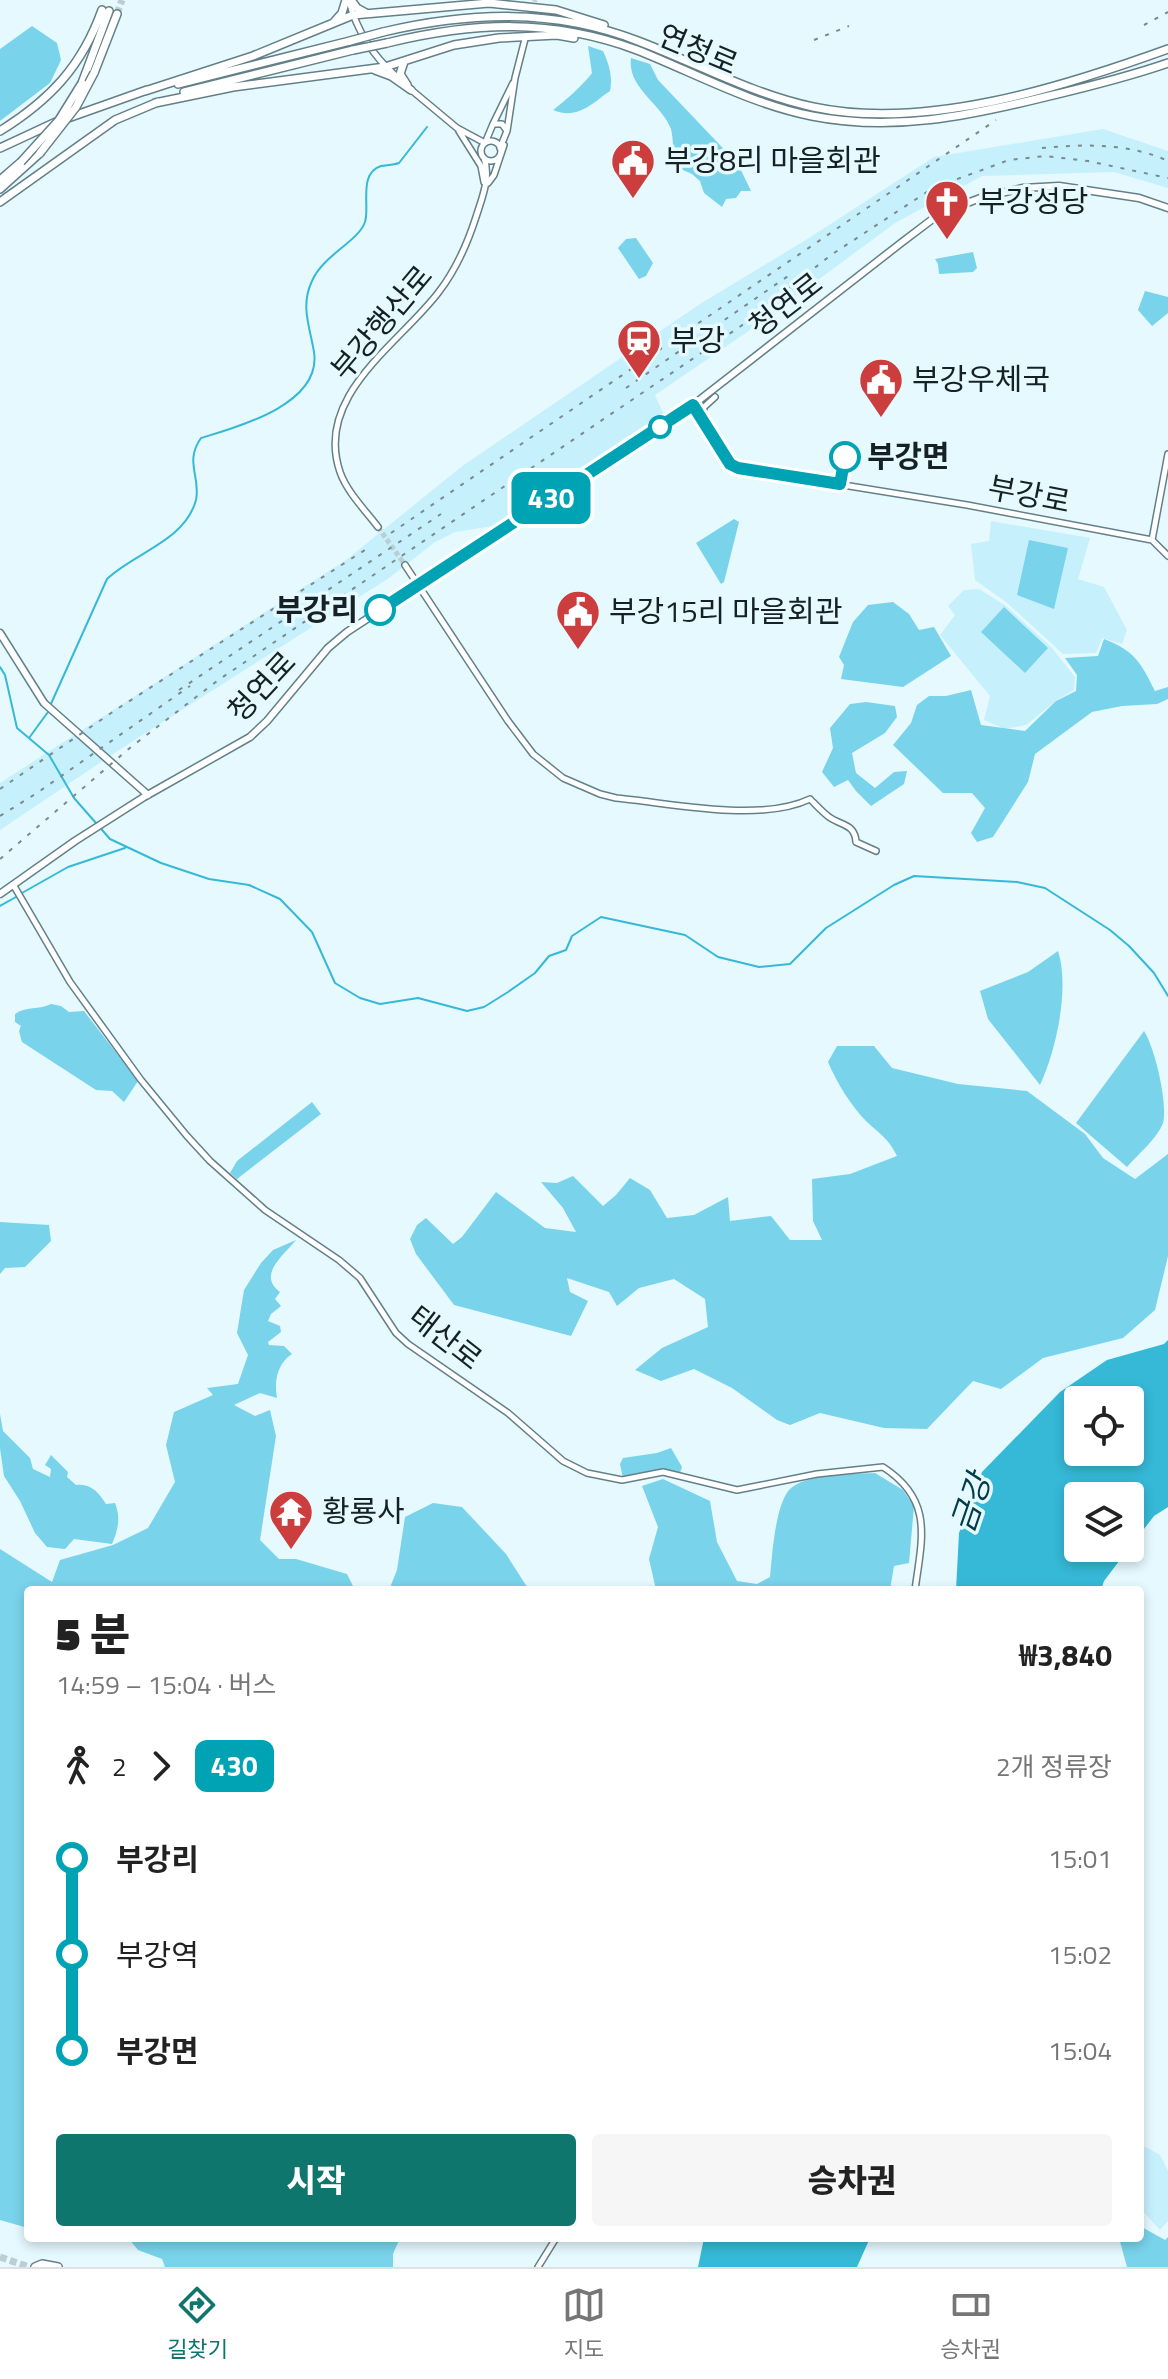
<!DOCTYPE html>
<html lang="ko">
<head>
<meta charset="utf-8">
<style>
	body { margin:0; font-family:"Titillium Web","Noto Sans KR",sans-serif; background:#f6f6f6; color:#222; height:100vh; display:flex; flex-direction:column; font-size:30px; white-space:nowrap }
	* { box-sizing:border-box; margin:0 }
	p { font-size:26px; color:#767676 }
	.icon { flex:none; width:44px; height:44px; fill:none; stroke:currentColor; stroke-width:2; stroke-linecap:round; stroke-linejoin:round }
	.map { position:relative; flex:1; overflow:hidden }
	.sheet { position:absolute; left:24px; top:1586px; width:1120px; height:656px; display:flex; flex-direction:column; background:#fff; border-radius:8px; box-shadow:0 4px 12px #0003 }
	.sheet>* { flex:none }
	.badge { padding:0 16px; border-radius:12px; font-size:28px; line-height:52px }
	.tools { position:absolute; left:1064px; top:1386px; display:grid; gap:16px }
	.tools a { display:grid; place-items:center; width:80px; height:80px; border-radius:8px; background:#fff; box-shadow:0 4px 12px #0003; font-size:40px }
	.map>.badge { position:absolute; translate:-50% -50%; box-shadow:0 0 0 4px #fff }
	.legs { display:flex; align-items:center; gap:12px; height:88px; padding:0 32px; font-size:26px }
	.legs p { margin-inline-start:auto }
	.summary { display:flex; align-items:center; justify-content:space-between; height:136px; padding:0 32px }
	h1 { font-size:44px; font-weight:800; line-height:60px }
	.button { display:flex; gap:16px; margin-top:auto; padding:16px 32px }
	.button a { flex:1; height:92px; border-radius:8px; background:#0f766e; color:#fff; font-size:32px; font-weight:800; line-height:92px; text-align:center }
	.button a+a { background:#f6f6f6; color:#222 }
	ul { padding:0 32px; list-style:none }
	li { display:flex; align-items:center; gap:28px; height:96px; font-size:30px }
	li i { display:grid; place-items:center; width:12px; height:100%; margin:0 10px; background:currentColor }
	li i::after { content:''; width:20px; height:20px; margin:-10px; border:6px solid; border-radius:50%; background:#fff }
	li p { margin-inline-start:auto }
	li:first-child i { background:linear-gradient(#0000 50%,currentColor 0) }
	li:last-child i { background:linear-gradient(currentColor 50%,#0000 0) }
	.tabs { display:flex; justify-content:space-around; align-items:center; height:112px; border-top:2px solid #e0e0e0; background:#fff; font-size:22px; color:#767676 }
	.tabs a { display:grid; justify-items:center; gap:4px }
	.tabs .current { color:#0f766e }
	.map>svg:first-child { display:block }
	.built { fill:#c6f0fc }
	.green { fill:#79d3eb }
	.water { fill:#35b9d7; fill-rule:evenodd }
	.lines { fill:none; stroke-linecap:round; stroke-linejoin:round }
	.stream { stroke:#35b9d7; stroke-width:2 }
	.minor-tunnel { stroke:#bbced3; stroke-width:5; stroke-dasharray:5 2.5; stroke-linecap:butt }
	.highway-tunnel { stroke:#bbced3; stroke-width:7; stroke-dasharray:7 3.5; stroke-linecap:butt }
	.minor-casing { stroke:#638089; stroke-width:8 }
	.major-casing { stroke:#638089; stroke-width:9 }
	.highway-casing { stroke:#638089; stroke-width:10 }
	.minor { stroke:#fff; stroke-width:5 }
	.major { stroke:#fff; stroke-width:6 }
	.highway { stroke:#fff; stroke-width:7 }
	.rail { stroke:#7b8a8f; stroke-width:2; stroke-dasharray:4 8; stroke-linecap:butt }
	.highway-bridge-casing { stroke:#638089; stroke-width:10; stroke-linecap:butt }
	.highway-bridge { stroke:#fff; stroke-width:7 }
	.line-1-casing { stroke:#fff; stroke-width:18 }
	.line-1 { stroke:#00a3b4; stroke-width:12 }
	.stop-1-dot { fill:#fff; stroke:#00a3b4; stroke-width:4 }
	.labels { text-anchor:middle; stroke-width:7; stroke-linejoin:round; paint-order:stroke }
	.street-label { font-size:30px; fill:#152125; stroke:#e5f9fe }
	.poi-label { font-size:30px; fill:#152125; stroke:#e5f9fe; text-anchor:start }
	.stop-label { font-size:30px; font-weight:bold; fill:#152125; stroke:#e5f9fe; text-anchor:start }
	.water-label { font-size:32px; font-style:italic; fill:#003c49; stroke:#e5f9fe }
</style>
</head>
<body>
<div class="map">
<svg width="1168" height="2267" viewBox="0 0 1168 2267">
	<rect width="100%" height="100%" fill="#e5f9fe"/>
	<!-- built -->
	<path class="built" d="M1103 129 1168 151V188L1114 172 982 176 895 223 753 328 655 395 663 413 493 526 455 532 435 542 389 578 119 750 0 830V783L346 560 461 467 700 304 809 238 934 157Z
		M991 521 1090 538 1078 579 1104 587 1127 630 1122 644 1102 638 1096 653 1063 654 1006 602 975 580 971 544 989 541Z
		M979 589 1006 606 1052 648 1075 677 1074 690 1057 700 1026 725 1005 729 984 720 990 696 940 635 955 615 948 606 964 590Z
		M1146 2147 1160 2155 1168 2171V2221L1160 2230 1140 2208V2149Z"/>
	<!-- green -->
	<path class="green" d="M32 26 57 43 61 60 50 83 0 121V49Z
		M588 46 603 51C609 64 613 77 610 91 591 104 578 120 553 110 564 102 584 84 592 73Z
		M631 58 650 64 658 80 738 164 751 191H741L736 198 726 199 722 207 704 193 700 181 692 174 676 167C672 154 674 141 671 129 662 104 627 88 631 58Z
		M636 238 653 263 646 276 639 279 618 248 626 239Z
		M973 252 977 268 973 272 939 274 938 264 935 259Z
		M1145 291 1168 297V313L1152 326 1138 310Z
		M734 519 739 522 724 582 721 584 696 543Z
		M1029 540 1068 548 1054 609 1017 595Z
		M893 602 909 614 919 630 934 627 951 656 903 687 841 679 844 665 839 657 853 622 868 605Z
		M1004 607 1048 648 1025 673 981 632Z
		M1104 639C1135 651 1141 663 1155 691L1168 687V699L1157 704 1122 706 1092 712 1035 754 1028 782 993 837 977 842 971 833 985 808 972 793H943L893 745 911 723 917 705 929 696H946L971 690 981 725 1025 731 1056 701 1076 691 1077 675 1065 658 1098 656Z
		M866 702 895 706 897 717 885 733 852 753 856 773 875 788 894 772 907 771 904 784 871 806 856 791 848 780 834 787 822 772 833 748 830 728 850 704Z
		M1058 951C1070 988 1056 1051 1040 1085L988 1019 980 991 1028 972Z
		M51 1004 61 1006 69 1012 84 1011 138 1081 124 1102 112 1091 96 1090 22 1042 19 1031 21 1026 15 1022V1014C25 1006 40 1010 51 1004Z
		M1144 1031C1155 1048 1168 1103 1163 1123 1157 1139 1138 1154 1127 1167L1076 1123Z
		M837 1046H874L892 1068 958 1084 1027 1091 1085 1134 1103 1158 1135 1179 1168 1154V1256L1155 1310 1123 1338 1043 1358 1001 1389 973 1381 927 1429 884 1428 820 1413 790 1425 777 1420 732 1388 694 1369 661 1381 635 1370 662 1348 708 1327 705 1299 674 1279 639 1288 617 1306 609 1292 567 1278 570 1292 588 1301 571 1336 454 1305 416 1254 410 1239 417 1225 426 1218 453 1244 462 1237 496 1192 545 1228 576 1232 563 1208 541 1182 557 1183 573 1176 603 1206 616 1195 630 1178 650 1190 667 1218 694 1215 728 1197 730 1221 771 1216 790 1240H822L813 1221 812 1179 850 1174 897 1156C888 1138 881 1135 867 1122 851 1106 837 1083 828 1062Z
		M312 1102 321 1114 237 1179 230 1173 237 1161Z
		M0 1222 49 1225 51 1241 25 1267 5 1268 0 1274Z
		M296 1240C283 1256 257 1275 280 1292L275 1299 281 1306 271 1314 268 1321 280 1326 281 1332 268 1342 269 1345 284 1346 292 1354C277 1364 274 1381 277 1398L260 1393 234 1405 255 1416 270 1410 276 1436 260 1540 279 1559H296L347 1574 355 1590H28V2228L0 2220V1549L52 1582 60 1560 113 1545 148 1528 175 1482 166 1445 174 1412 213 1395 207 1388 238 1384 248 1355 237 1333 244 1290 261 1263 273 1250Z
		M0 1414 3 1431 30 1458 33 1469 50 1477 51 1469 45 1465 51 1455 68 1472 67 1477 76 1485C91 1483 99 1493 106 1504L115 1503C121 1518 118 1530 112 1544L74 1539 65 1549 47 1547 35 1533 20 1501 4 1476 0 1448Z
		M671 1448 682 1467 680 1473 667 1470 623 1478 620 1464 623 1458 657 1453Z
		M875 1473 903 1490 914 1506 909 1563 894 1566 890 1590H656L649 1559 658 1527 642 1486 663 1479 710 1501 717 1542 737 1581 757 1584 770 1577C772 1556 775 1507 789 1490 803 1474 854 1474 875 1473Z
		M433 1503 462 1507 506 1554 529 1590H389L397 1570 405 1517Z
		M1140 2226 1165 2240 1168 2237V2267H1127L1119 2238H1140Z
		M128 2238H400L393 2254V2267H165L162 2259 138 2250Z"/>
	<!-- water -->
	<path class="water" d="M1168 1340V1507L1154 1516 1130 1547V1496H1078V1548H1129L1104 1581 1101 1590H956L959 1533 982 1472 1060 1392 1107 1360 1164 1344ZM1078 1400H1130V1452H1078Z
		M704 2238H870L857 2267H698Z"/>
	<g class="lines">
		<!-- stream -->
		<path class="stream" d="M0 667 5 675 17 728 49 755 74 798 110 839 161 863 209 879 249 885 280 899 312 932 335 983 360 998 380 1004 418 998 467 1011 484 1007 508 992 535 973 549 956 566 950 572 936 601 917 685 935 718 957 759 967 790 964 826 928 894 885 914 876 1017 882 1045 888 1110 930 1129 946 1154 973 1168 996
			M50 706 107 579C134 553 185 541 196 500 201 477 184 462 201 438 238 427 322 404 314 352 310 327 300 306 312 281 323 255 358 242 365 222 370 207 358 173 381 166 386 165 393 165 399 163L427 127
			M29 738 48 712
			M22 893 68 867 125 848
			M0 906 16 897"/>
		<!-- minor-tunnel -->
		<path class="minor-tunnel" d="M525 38 535 0
			M378 527 405 565"/>
		<!-- highway-tunnel -->
		<path class="highway-tunnel" d="M117 14 122 0
			M0 2257 29 2267"/>
		<!-- minor casing -->
		<g class="minor-casing">
			<path id="minor" d="M349 1C357 31 373 56 396 76
				M409 88 457 128 485 143 493 124H502L507 131 500 148
				M493 124 513 83
				M459 131 481 166 484 182
				M507 131 515 78 525 39
				M481 151a10 10 0 1 1 20 0a10 10 0 1 1-20 0Z
				M488 183 494 175 504 145
				M693 405 730 464 738 468 967 505 1152 540
				M702 419 704 407 715 397
				M378 527C365 510 347 492 340 472 314 396 398 345 438 293 456 270 467 245 476 217 482 198 491 177 484 158
				M1152 540 1168 454
				M1152 540 1168 556
				M405 565 508 721 533 754 563 778 600 794 616 798C671 803 760 823 810 799 816 805 822 812 829 817 842 826 855 824 856 842L876 851
				M14 886 70 982 141 1080 187 1136 210 1161 265 1210 339 1260 360 1278 396 1333 408 1344 508 1413 563 1461 587 1473 622 1480 663 1472 737 1490 817 1474 883 1467C934 1500 922 1538 915 1590
				M538 2267 556 2238"/>
		</g>
		<!-- major casing -->
		<g class="major-casing">
			<path id="major" d="M0 633 44 703 148 795
				M0 894 75 841 144 797 250 737 267 721 328 648 347 632 693 405 901 243 934 218 954 208 983 197 1023 188 1059 186 1139 198 1168 208"/>
		</g>
		<!-- highway casing -->
		<g class="highway-casing">
			<path id="highway" d="M351 0 357 8 366 13
				M334 22 342 13 346 0
				M383 32C469 12 554 8 638 41 696 63 752 94 813 107 925 131 1063 87 1168 49
				M387 43C474 22 551 18 637 50 695 73 751 104 812 116 893 132 968 116 1045 97 1087 87 1128 77 1168 63
				M404 62 400 74 407 85
				M375 70 391 76 411 90
				M94 73 117 14
				M82 83 109 11
				M178 84 350 41
				M145 91 253 56 353 15 489 3 556 10 604 25
				M184 92 353 50
				M155 103 233 87 385 67 454 45 499 38 557 35 574 38
				M68 118 147 90
				M0 131C50 100 82 66 102 10
				M0 148 56 122
				M0 180 21 162
				M0 189 40 153
				M0 202 115 120 158 102
				M35 2267 42 2264 58 2267"/>
		</g>
		<!-- minor -->
		<use href="#minor" class="minor"/>
		<!-- major -->
		<use href="#major" class="major"/>
		<!-- highway -->
		<use href="#highway" class="highway"/>
		<!-- rail -->
		<path class="rail" d="M1144 25 1168 12
			M814 40 849 26
			M1042 148C1084 144 1129 143 1168 161
			M626 388 791 274
			M391 533 996 120
			M179 690 441 514
			M0 789 117 709 368 548
			M0 816 37 793 190 686
			M0 859 131 747 217 681 741 326 831 255 933 188 1009 160 1045 156 1088 161 1168 178
			M1140 2185 1145 2193"/>
		<!-- highway-bridge casing -->
		<g class="highway-bridge-casing">
			<path id="highway-bridge" d="M350 41 383 32
				M353 50 387 43
				M40 153 76 107 94 73
				M21 162 59 120 82 83"/>
		</g>
		<!-- highway-bridge -->
		<use href="#highway-bridge" class="highway-bridge"/>
	</g>
	<g class="lines">
		<!-- line-1 casing -->
		<g class="line-1-casing">
			<path id="line-1" d="M380 610 693 405 730 464 738 468 840 484 845 457"/>
		</g>
		<!-- line-1 -->
		<use href="#line-1" class="line-1"/>
	</g>
	<!-- icons -->
	<defs>
		<g id="civic-pin" transform="scale(2.3)"><path d="M0 17L-7.5 6A9.5 9.5 0 1 1 7.5 6Z" fill="#cc3d3e" stroke="#e5f9fe"/><path d="M-.6-6.5H3V-4.5H.6V-3L4-1V1h2V6H-6V1h2V-1L-.6-3ZM-1.2 2.5V6h2.4V2.5Z" fill="#fff"/></g>
		<g id="church-pin" transform="scale(2.3)"><path d="M0 17L-7.5 6A9.5 9.5 0 1 1 7.5 6Z" fill="#cc3d3e" stroke="#e5f9fe"/><path d="M-1.2-6h2.4v3.5h3.3v2.4h-3.3V6h-2.4V-.1h-3.3v-2.4h3.3Z" fill="#fff"/></g>
		<g id="station-pin" transform="scale(2.3)"><path d="M0 17L-7.5 6A9.5 9.5 0 1 1 7.5 6Z" fill="#cc3d3e" stroke="#e5f9fe"/><path d="M-3-6H3Q5-6 5-4V2Q5 4 3 4L4.5 6H3L1.5 4h-3L-3 6H-4.5L-3 4Q-5 4-5 2V-4Q-5-6-3-6ZM-3.5-4v3h7v-3ZM-3.5 1v1.5H-2V1ZM2 1v1.5H3.5V1Z" fill="#fff"/></g>
		<g id="temple-pin" transform="scale(2.3)"><path d="M0 17L-7.5 6A9.5 9.5 0 1 1 7.5 6Z" fill="#cc3d3e" stroke="#e5f9fe"/><path d="M0-6L5-2H3V0L6.5 2.5H4V6H1.5V3h-3V6H-4V2.5H-6.5L-3 0V-2H-5Z" fill="#fff"/></g>
	</defs>
	<g fill-rule="evenodd">
		<use href="#civic-pin" x="633" y="161"/>
		<use href="#church-pin" x="947" y="202"/>
		<use href="#station-pin" x="639" y="341"/>
		<use href="#civic-pin" x="881" y="380"/>
		<use href="#civic-pin" x="578" y="612"/>
		<use href="#temple-pin" x="291" y="1512"/>
	</g>
	<!-- markers -->
	<g class="stop-1-dot">
		<circle cx="660" cy="427" r="10"/>
		<circle cx="845" cy="457" r="14"/>
		<circle cx="380" cy="610" r="14"/>
	</g>
	<g class="labels">
		<!-- street labels -->
		<g class="street-label">
			<text transform="translate(698 50) rotate(23)" y="10">연청로</text>
			<text transform="translate(786 305) rotate(-38)" y="10">청연로</text>
			<text transform="translate(382 323) rotate(-50)" y="10">부강행산로</text>
			<text transform="translate(1029 495) rotate(11)" y="10">부강로</text>
			<text transform="translate(262 687) rotate(-47)" y="10">청연로</text>
			<text transform="translate(445 1338) rotate(38)" y="10">태산로</text>
		</g>
		<!-- poi labels -->
		<g class="poi-label">
			<text x="664" y="171">부강8리 마을회관</text>
			<text x="978" y="212">부강성당</text>
			<text x="670" y="351">부강</text>
			<text x="912" y="390">부강우체국</text>
			<text x="609" y="622">부강15리 마을회관</text>
			<text x="322" y="1522">황룡사</text>
		</g>
		<!-- stop labels -->
		<g class="stop-label">
			<text x="867" y="467">부강면</text>
			<text x="358" y="620" text-anchor="end">부강리</text>
		</g>
		<!-- water labels -->
		<g class="water-label">
			<text transform="translate(971 1503) rotate(-71)" y="11">금강</text>
		</g>
	</g>
</svg>
<div class="tools">
<a><svg class="icon" aria-label="locate" viewBox="0 0 24 24"><circle cx="12" cy="12" r="6"/><path d="M12 2v4M12 18v4M2 12h4M18 12h4"/></svg></a>
<a><svg class="icon" aria-label="layers" viewBox="0 0 24 24"><path d="M12 4l9 5-9 5-9-5zM3 14l9 5 9-5"/></svg></a>
</div>
<b class="badge" style="left:551px;top:498px;background:#00a3b4;color:#fff">430</b>
<section class="sheet">
<div class="summary"><div><h1>5 분</h1><p>14:59 – 15:04 · 버스</p></div><b>₩3,840</b></div>
<div class="legs"><svg class="icon" aria-label="walk" viewBox="0 0 24 24"><circle cx="13" cy="4" r="2"/><path d="M13 8l-2 6 4 7M11 14l-3 7M7 12l3-4h3l4 4"/></svg>2<svg class="icon" aria-label="forward" viewBox="0 0 24 24"><path d="M9 5l7 7-7 7"/></svg><b class="badge" style="background:#00a3b4;color:#fff">430</b><p>2개 정류장</p></div>
<ul>
<li><i style="color:#00a3b4"></i><b>부강리</b><p>15:01</p></li>
<li><i style="color:#00a3b4"></i><span>부강역</span><p>15:02</p></li>
<li><i style="color:#00a3b4"></i><b>부강면</b><p>15:04</p></li>
</ul>
<div class="button"><a>시작</a><a>승차권</a></div>
</section>
</div>
<nav class="tabs">
<a class="current"><svg class="icon" aria-label="directions" viewBox="0 0 24 24"><path d="M12 3l9 9-9 9-9-9zM9 14v-3h6M13 9l2 2-2 2"/></svg>길찾기</a>
<a><svg class="icon" aria-label="map" viewBox="0 0 24 24"><path d="M3 6l6-2 6 2 6-2v14l-6 2-6-2-6 2zM9 4v14M15 6v14"/></svg>지도</a>
<a><svg class="icon" aria-label="tickets" viewBox="0 0 24 24"><path d="M3 7h18v10H3zM15 7v10"/></svg>승차권</a>
</nav>
</body>
</html>
